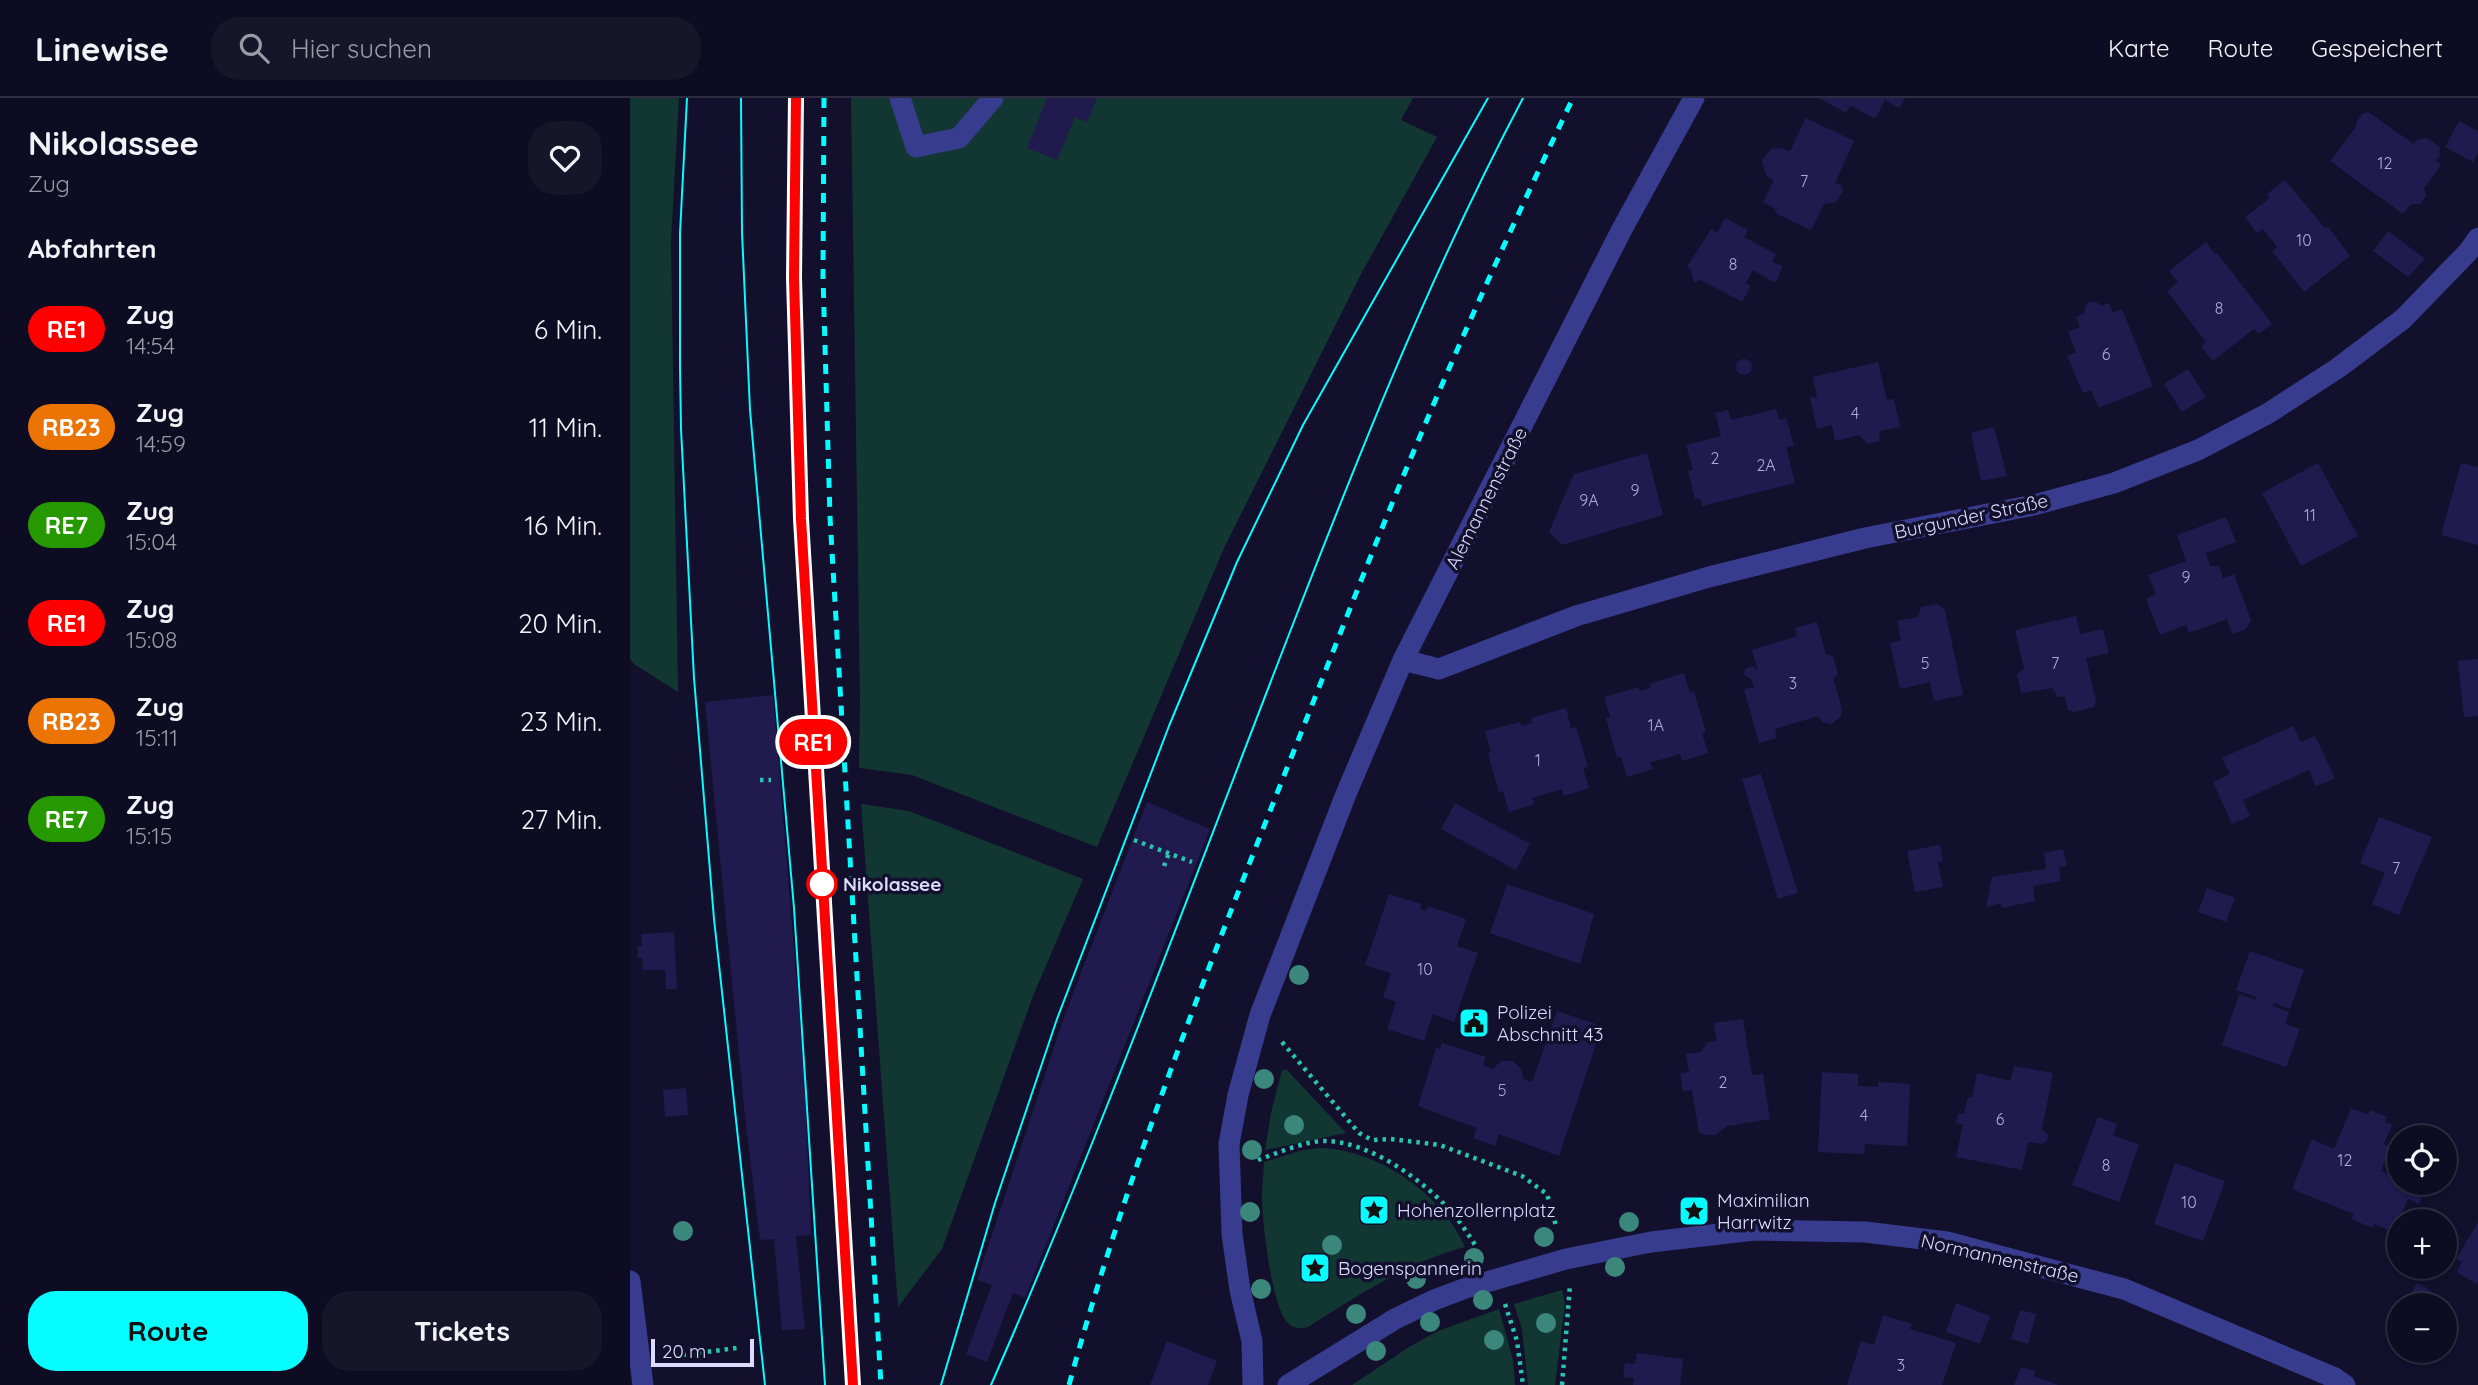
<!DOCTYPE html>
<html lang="de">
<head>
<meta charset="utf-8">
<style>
	body { margin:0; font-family:Quicksand,sans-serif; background:#17152a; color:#f1f3f6; height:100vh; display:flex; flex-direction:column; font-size:26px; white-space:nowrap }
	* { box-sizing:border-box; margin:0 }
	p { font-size:23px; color:#9b9ba5 }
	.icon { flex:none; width:38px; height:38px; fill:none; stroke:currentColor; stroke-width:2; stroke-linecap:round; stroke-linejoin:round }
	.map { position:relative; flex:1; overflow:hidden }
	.panel { display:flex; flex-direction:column; background:#0e0c22; width:630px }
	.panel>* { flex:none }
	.badge { padding:0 14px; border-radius:23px; font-size:24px; line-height:46px }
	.controls { position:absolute; left:1757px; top:1027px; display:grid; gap:14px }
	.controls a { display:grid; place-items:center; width:70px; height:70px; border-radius:50%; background:#0e0c22; box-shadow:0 4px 10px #0003,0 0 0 2px #2e2c40; font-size:35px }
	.scale { position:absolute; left:21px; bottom:18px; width:103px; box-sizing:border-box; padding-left:7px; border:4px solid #dcdbff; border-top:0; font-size:19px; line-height:24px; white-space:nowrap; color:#dcdbff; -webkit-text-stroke:5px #12102d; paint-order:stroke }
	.map>.badge { position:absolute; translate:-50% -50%; box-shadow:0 0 0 4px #fff }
	h2 { padding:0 28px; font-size:26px; line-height:63px }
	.round { display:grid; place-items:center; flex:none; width:74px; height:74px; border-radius:28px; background:#17152a }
	.headline { display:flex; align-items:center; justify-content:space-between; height:119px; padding:0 28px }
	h1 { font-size:33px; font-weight:700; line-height:52px }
	.action { display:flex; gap:14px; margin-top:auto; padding:14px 28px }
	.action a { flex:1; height:80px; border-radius:28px; background:#07fcff; color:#111; font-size:28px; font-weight:700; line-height:80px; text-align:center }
	.action a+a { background:#17152a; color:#f1f3f6 }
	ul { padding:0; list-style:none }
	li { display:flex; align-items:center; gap:21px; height:98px; padding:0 28px }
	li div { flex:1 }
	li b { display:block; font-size:26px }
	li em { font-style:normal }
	li .badge { min-width:77px; font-weight:700; text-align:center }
	header { display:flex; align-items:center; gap:42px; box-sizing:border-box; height:98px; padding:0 35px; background:#0e0c22; border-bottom:2px solid #2e2c40 }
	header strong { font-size:33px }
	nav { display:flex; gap:38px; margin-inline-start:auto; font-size:24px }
	.search { width:490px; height:63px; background:#17152a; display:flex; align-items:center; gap:18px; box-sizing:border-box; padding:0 24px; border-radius:28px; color:#9b9ba5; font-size:26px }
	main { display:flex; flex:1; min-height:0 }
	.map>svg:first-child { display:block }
	.green { fill:#123732 }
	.building { fill:#211a4f }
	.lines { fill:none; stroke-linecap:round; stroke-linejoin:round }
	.path { stroke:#29c5ae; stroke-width:4.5; stroke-dasharray:3.5 5; stroke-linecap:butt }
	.minor { stroke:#383c8e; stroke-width:21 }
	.tram { stroke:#07fcff; stroke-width:2 }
	.rail { stroke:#07fcff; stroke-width:5; stroke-dasharray:10 9; stroke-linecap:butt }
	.tree { fill:#3c877b }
	.line-casing { stroke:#fff; stroke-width:16 }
	.line { stroke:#f00; stroke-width:10 }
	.stop-dot { fill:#fff; stroke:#f00; stroke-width:3.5 }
	.labels { text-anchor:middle; stroke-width:7; stroke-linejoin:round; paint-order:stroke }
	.number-label { font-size:16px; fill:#adabd3 }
	.street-label { font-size:19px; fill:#dcdbff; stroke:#12102d }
	.stop-label { font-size:19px; font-weight:bold; fill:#dcdbff; stroke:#12102d; text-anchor:start }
	.poi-label { font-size:19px; fill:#dcdbff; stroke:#12102d; text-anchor:start }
</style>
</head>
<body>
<header>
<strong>Linewise</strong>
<div class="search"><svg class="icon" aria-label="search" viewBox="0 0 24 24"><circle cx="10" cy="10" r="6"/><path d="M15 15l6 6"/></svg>Hier suchen</div>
<nav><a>Karte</a><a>Route</a><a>Gespeichert</a></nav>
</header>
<main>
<section class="panel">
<div class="headline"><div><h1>Nikolassee</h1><p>Zug</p></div><a class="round"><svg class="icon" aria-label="heart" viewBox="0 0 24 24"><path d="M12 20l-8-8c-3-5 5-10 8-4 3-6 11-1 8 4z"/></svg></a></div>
<h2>Abfahrten</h2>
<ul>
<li><span class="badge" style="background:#f00;color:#fff">RE1</span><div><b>Zug</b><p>14:54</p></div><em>6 Min.</em></li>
<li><span class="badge" style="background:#eb7405;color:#fff">RB23</span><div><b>Zug</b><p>14:59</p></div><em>11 Min.</em></li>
<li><span class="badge" style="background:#269900;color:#fff">RE7</span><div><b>Zug</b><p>15:04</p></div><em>16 Min.</em></li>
<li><span class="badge" style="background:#f00;color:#fff">RE1</span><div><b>Zug</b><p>15:08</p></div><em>20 Min.</em></li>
<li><span class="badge" style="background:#eb7405;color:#fff">RB23</span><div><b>Zug</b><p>15:11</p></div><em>23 Min.</em></li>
<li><span class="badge" style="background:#269900;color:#fff">RE7</span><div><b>Zug</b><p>15:15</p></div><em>27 Min.</em></li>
</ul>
<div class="action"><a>Route</a><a>Tickets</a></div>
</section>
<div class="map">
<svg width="1848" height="1287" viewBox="0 0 1848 1287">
	<rect width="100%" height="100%" fill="#12102d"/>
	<!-- green -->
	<path class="green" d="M0 0H49L41 143 48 594 4 566 0 561Z
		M221 0H783L771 22 807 39 730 178 594 450 467 749 282 677 229 670 230 604Z
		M231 706 279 713 453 781 403 898 312 1151 268 1209Z
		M652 972H657L716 1035 635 1052 641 1015Z
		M690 1050C749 1052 811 1095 835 1149 776 1165 729 1197 678 1229 670 1231 664 1231 658 1225 641 1208 632 1122 632 1097 632 1086 634 1075 634 1064L673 1052Z
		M932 1192 935 1206 925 1287H898L892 1231 884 1206Z
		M869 1211 883 1262 885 1287H722L779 1249 808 1233Z"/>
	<!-- building -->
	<path class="building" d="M417 0H467L457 24 445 19 427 62 397 50Z
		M1189 0H1275L1269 10 1255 2 1245 21 1220 7 1216 15Z
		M1738 14 1784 46 1786 42 1796 40 1810 49 1809 59 1805 62 1811 67 1794 90 1796 98 1790 106H1781L1773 116 1700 63 1726 29V25L1732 16Z
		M1176 20 1224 43 1205 85 1211 87 1213 93 1206 104 1194 106 1181 132 1147 116 1145 111 1133 104 1144 82 1137 79 1132 64 1133 61 1141 51 1151 50 1160 53Z
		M1829 23 1848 33V54L1843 64 1815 49Z
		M1655 82 1694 129 1699 130 1720 158 1674 194 1642 153 1647 149 1633 131 1627 135 1615 119 1640 100 1637 96Z
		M1095 120 1118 132 1114 139 1146 156 1142 164 1153 168 1145 185 1123 172 1116 185 1121 188 1112 204 1071 182 1064 185 1061 171 1057 169 1081 131 1087 135Z
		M1758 133 1795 161 1778 179 1743 153Z
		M1576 144 1585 156 1587 155 1642 226 1629 236 1624 231 1583 263 1572 250 1575 243 1537 193 1548 184 1539 173Z
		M1460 204H1466L1472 208 1479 205 1483 215 1492 211 1523 288 1469 310 1461 292 1453 295 1437 258 1446 254 1438 234 1450 229 1446 219 1454 215 1456 208Z
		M1106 269a8 8 0 1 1 16 0a8 8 0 1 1-16 0Z
		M1248 264 1257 302 1264 301 1270 329 1250 333 1249 343 1237 346 1230 337 1205 343 1202 327 1187 331 1180 300 1187 299 1183 279Z
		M1558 271 1576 299 1552 314 1534 286Z
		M1146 311 1149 322 1156 320 1164 347 1156 349 1165 385 1072 408 1070 400 1065 402 1058 373 1063 372 1056 347 1091 338 1085 315 1098 312 1101 322Z
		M1364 329 1377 378 1351 383 1341 335Z
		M1017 355 1033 417 932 447 919 434 944 376Z
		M1688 365 1728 438 1671 468 1632 395Z
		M1831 365 1848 369V447L1811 437Z
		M1596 419 1606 444 1576 455 1580 468H1589L1593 480 1604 476 1621 522 1616 531 1602 536 1597 521 1559 535 1556 527 1530 537 1516 501 1526 496 1518 477 1556 463 1547 437Z
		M1307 506 1315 512 1333 597 1304 603 1300 584 1270 591 1260 545 1271 542 1267 523 1288 519 1291 509Z
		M1446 518 1450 536 1473 531 1479 555 1456 560 1466 603 1464 609 1444 614 1438 612 1435 599H1428L1422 590 1391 595 1387 576 1394 571 1385 532Z
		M1187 524 1196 556 1203 558 1208 576 1203 580 1212 611 1211 618 1202 626 1192 624 1188 618 1145 631 1147 640 1129 645 1114 591 1124 589 1121 581 1114 577 1115 571 1122 568 1128 572 1122 552 1167 538 1165 530Z
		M1848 561V618L1834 619 1828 563Z
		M1054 575 1060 595 1064 594 1076 634 1072 635 1078 655 1052 663 1050 656 1020 665 1023 671 997 679 991 659 987 660 976 620 980 619 974 599 1009 589 1010 593 1021 590 1019 586Z
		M143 597 174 973 181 1137 166 1138 175 1231 152 1232 144 1141 130 1142 115 1019 75 604Z
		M936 610 941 630 946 629 958 669 953 670 959 690 934 698 932 691 902 700 904 706 879 714 873 693 869 695 858 655 861 654 855 633 890 624 891 628 902 625 901 620Z
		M1663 628 1671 644 1685 638 1705 680 1686 688 1679 672 1613 702 1620 718 1602 726 1583 684 1600 676 1592 660Z
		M1131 676 1168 795 1148 801 1112 681Z
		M517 704 580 731 395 1200 383 1195 357 1264 336 1256 362 1187 347 1182 434 919Z
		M825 705 900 746 886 772 811 731Z
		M1749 719 1802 739 1769 817 1742 806 1755 775 1730 765Z
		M1310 747 1313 763 1308 764 1313 789 1285 794 1277 753Z
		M1433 751 1437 768 1429 769 1431 783 1403 788 1405 803 1372 810 1371 805 1356 809 1362 779 1416 771 1414 755Z
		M877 786 964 816 950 866 860 835Z
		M1577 790 1605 800 1596 824 1568 814Z
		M759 796 791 806 790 811 796 813 798 808 836 821 827 848 848 855 824 924 803 916 794 943 757 931 766 904 753 899 761 875 735 867Z
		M44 834 47 891H36L35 872H13L12 860H8L7 848H12L11 836Z
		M1620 853 1674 872 1660 911 1644 905 1643 908 1659 914 1655 926 1670 931 1656 969 1592 947 1609 896 1626 902 1627 899 1606 892Z
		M927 913 972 928 929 1058 869 1036 865 1048 843 1040 847 1030 788 1008 806 950 810 951 812 945 856 959 853 967 862 971 872 963H883L892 972 893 981 902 984Z
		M1113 921 1122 977 1133 976 1140 1021 1097 1028 1086 1037H1075L1069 1034 1062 992 1053 993 1050 975 1059 974 1056 956 1071 954 1078 944 1087 943 1084 925Z
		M1384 968 1423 975 1412 1031 1418 1036 1417 1043 1412 1046 1398 1044 1392 1072 1326 1059 1333 1026 1326 1025 1328 1016H1334L1338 999 1342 1000 1347 975 1380 983Z
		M1192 974 1228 976V988L1248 989V984L1280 986 1277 1048 1235 1046 1234 1056 1188 1054Z
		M56 990 58 1017 35 1019 33 992Z
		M1721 1010 1738 1017 1740 1012 1757 1019 1755 1024 1762 1027 1754 1046 1761 1049 1751 1073 1769 1081V1085H1779L1794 1091 1789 1106 1778 1101 1764 1134 1744 1126 1743 1130 1721 1121 1724 1116 1662 1091 1682 1041 1704 1051Z
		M1468 1019 1487 1026 1483 1037 1509 1047 1489 1104 1442 1087Z
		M1545 1065 1595 1083 1573 1143 1524 1126Z
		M1848 1124V1183L1846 1186 1827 1174 1832 1164 1826 1161Z
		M1787 1185 1801 1193 1793 1208H1774Z
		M1326 1205 1360 1218 1350 1246 1316 1234Z
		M1390 1212 1406 1216 1398 1246 1381 1241Z
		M1253 1217 1282 1226 1280 1231 1326 1245 1312 1287H1217L1231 1243 1244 1247Z
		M537 1243 587 1263 578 1287H520Z
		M1007 1255 1053 1261 1050 1287H1003L1004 1280 993 1279 995 1265 1005 1266Z
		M1391 1269 1405 1273 1404 1278 1428 1287H1384Z"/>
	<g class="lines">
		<!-- path -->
		<path class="path" d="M130 682H141
			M504 742 562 764
			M534 768 539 755
			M652 944 729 1035 742 1042 761 1041 810 1047 892 1078 917 1096 926 1128
			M628 1062C647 1055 678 1042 697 1043 743 1045 796 1084 825 1118 833 1128 840 1139 847 1150
			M875 1206 887 1243 893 1287
			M44 1258 107 1250
			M932 1287 940 1187"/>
		<!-- minor -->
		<path class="minor" d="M270 0 286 49 329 40 363 0
			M773 562 809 571 946 518 1079 479 1235 440 1404 407 1484 385 1568 352 1637 316 1708 270 1773 221 1838 154 1848 140
			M0 1183 13 1287
			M623 1287 622 1243 610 1192 602 1136 599 1046 608 997 630 917 716 696 773 562 991 133 1064 0
			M658 1287 765 1221 804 1202 836 1190 936 1161 1021 1144 1124 1132 1235 1134 1317 1144 1494 1191 1705 1280 1715 1287"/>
		<!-- tram -->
		<path class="tram" d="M57 0 50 135V269L51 331 64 580 84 821 135 1287
			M111 0 112 134 120 312 164 810 195 1287
			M311 1287 365 1105 427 921 539 628 607 464 673 327 858 0
			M361 1287C469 1041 561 789 658 539 729 356 801 174 893 0"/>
		<!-- rail -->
		<path class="rail" d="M166 0 164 180 171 421 223 1287
			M194 0 193 179 200 419 251 1287
			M439 1287C497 1074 578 870 659 665 703 555 745 444 791 336 839 222 890 111 943 0"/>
	</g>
	<!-- trees -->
	<g class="tree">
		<circle cx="669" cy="877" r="10"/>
		<circle cx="634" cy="981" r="10"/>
		<circle cx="664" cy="1027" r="10"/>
		<circle cx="622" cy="1052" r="10"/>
		<circle cx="620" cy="1114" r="10"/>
		<circle cx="999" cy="1124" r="10"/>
		<circle cx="53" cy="1133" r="10"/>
		<circle cx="914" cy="1139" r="10"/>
		<circle cx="702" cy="1147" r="10"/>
		<circle cx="844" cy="1160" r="10"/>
		<circle cx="985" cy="1169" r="10"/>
		<circle cx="786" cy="1181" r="10"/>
		<circle cx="631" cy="1191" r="10"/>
		<circle cx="853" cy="1202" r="10"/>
		<circle cx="726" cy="1216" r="10"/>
		<circle cx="800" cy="1224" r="10"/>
		<circle cx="916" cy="1225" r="10"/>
		<circle cx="864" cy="1242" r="10"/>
		<circle cx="746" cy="1253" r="10"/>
	</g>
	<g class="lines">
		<!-- line casing -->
		<g class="line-casing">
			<path id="line" d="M166 0 164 180 171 421 223 1287"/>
		</g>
		<!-- line -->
		<use href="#line" class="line"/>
	</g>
	<!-- icons -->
	<defs>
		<g id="civic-square" transform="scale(1.575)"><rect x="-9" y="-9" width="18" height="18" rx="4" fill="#07fcff" stroke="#12102d"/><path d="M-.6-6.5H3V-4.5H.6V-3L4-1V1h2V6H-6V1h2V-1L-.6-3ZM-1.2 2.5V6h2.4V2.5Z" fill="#111"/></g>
		<g id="sight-square" transform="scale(1.575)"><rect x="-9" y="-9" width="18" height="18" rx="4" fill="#07fcff" stroke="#12102d"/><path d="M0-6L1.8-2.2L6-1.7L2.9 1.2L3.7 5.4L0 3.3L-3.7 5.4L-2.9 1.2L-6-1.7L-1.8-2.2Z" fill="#111"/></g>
	</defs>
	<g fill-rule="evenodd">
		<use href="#civic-square" x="844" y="925"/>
		<use href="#sight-square" x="744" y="1112"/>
		<use href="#sight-square" x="1064" y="1113"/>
		<use href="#sight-square" x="685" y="1170"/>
	</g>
	<!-- markers -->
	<circle class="stop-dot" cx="192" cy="786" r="14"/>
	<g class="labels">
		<!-- number labels -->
		<g class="number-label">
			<text x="1755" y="71">12</text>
			<text x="1174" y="89">7</text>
			<text x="1674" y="148">10</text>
			<text x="1103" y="172">8</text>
			<text x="1589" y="216">8</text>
			<text x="1476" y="262">6</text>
			<text x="1225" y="321">4</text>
			<text x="1085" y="366">2</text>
			<text x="1136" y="373">2A</text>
			<text x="1005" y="398">9</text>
			<text x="959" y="408">9A</text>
			<text x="1680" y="423">11</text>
			<text x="1556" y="485">9</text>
			<text x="1295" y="571">5</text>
			<text x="1425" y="571">7</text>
			<text x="1163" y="591">3</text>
			<text x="1026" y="633">1A</text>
			<text x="908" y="668">1</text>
			<text x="1766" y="776">7</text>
			<text x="795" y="877">10</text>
			<text x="1093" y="990">2</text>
			<text x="872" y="998">5</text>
			<text x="1234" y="1023">4</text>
			<text x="1370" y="1027">6</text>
			<text x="1715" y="1068">12</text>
			<text x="1476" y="1073">8</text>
			<text x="1559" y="1110">10</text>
			<text x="1271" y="1273">3</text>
		</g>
		<!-- street labels -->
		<g class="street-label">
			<text transform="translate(856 400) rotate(-63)" y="7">Alemannenstraße</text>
			<text transform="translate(1341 418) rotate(-12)" y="7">Burgunder Straße</text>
			<text transform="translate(1370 1160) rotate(13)" y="7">Normannenstraße</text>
		</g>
		<!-- stop labels -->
		<g class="stop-label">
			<text x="213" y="793">Nikolassee</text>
		</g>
		<!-- poi labels -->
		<g class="poi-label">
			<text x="867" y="921">Polizei<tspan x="867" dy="22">Abschnitt 43</tspan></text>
			<text x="1087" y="1109">Maximilian<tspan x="1087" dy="22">Harrwitz</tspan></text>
			<text x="767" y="1119">Hohenzollernplatz</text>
			<text x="708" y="1177">Bogenspannerin</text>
		</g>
	</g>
</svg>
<div class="controls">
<a><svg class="icon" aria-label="locate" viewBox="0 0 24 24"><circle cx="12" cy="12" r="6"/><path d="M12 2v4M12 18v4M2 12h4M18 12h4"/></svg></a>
<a>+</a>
<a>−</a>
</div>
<div class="scale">20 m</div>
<b class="badge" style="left:183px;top:644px;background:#f00;color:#fff">RE1</b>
</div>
</main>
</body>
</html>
